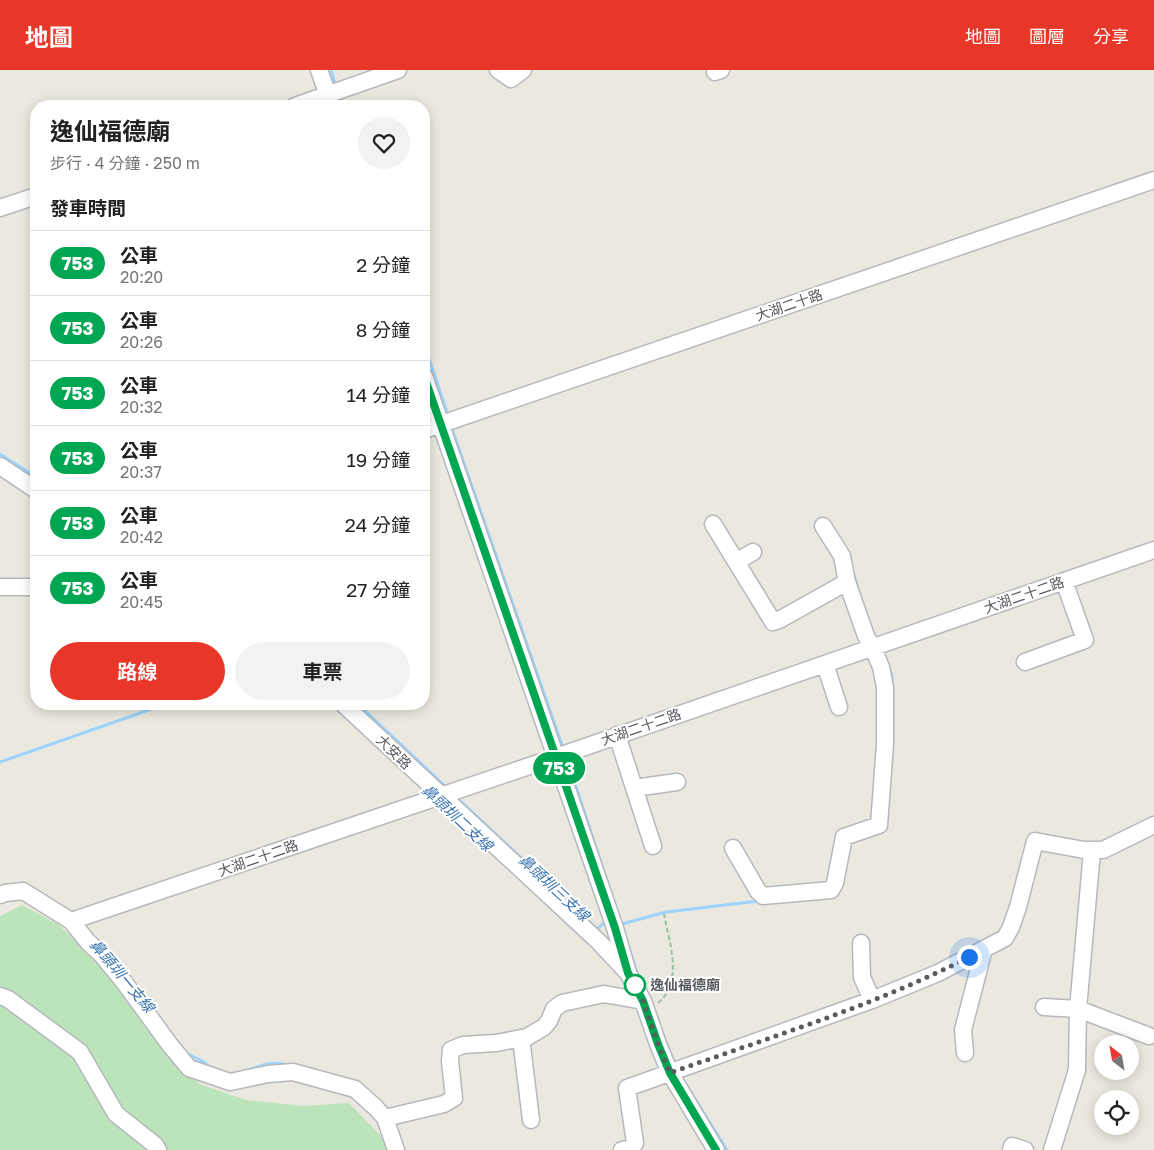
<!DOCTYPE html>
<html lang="zh-TW">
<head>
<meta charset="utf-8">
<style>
	body { margin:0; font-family:"Golos Text","Noto Sans TC",sans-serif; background:#f2f2f2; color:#222; height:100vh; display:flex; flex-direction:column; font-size:19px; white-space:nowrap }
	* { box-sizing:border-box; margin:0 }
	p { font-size:16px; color:#767676 }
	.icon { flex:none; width:28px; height:28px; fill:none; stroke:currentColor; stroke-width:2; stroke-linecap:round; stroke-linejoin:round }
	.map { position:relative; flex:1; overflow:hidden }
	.drawer { position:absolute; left:30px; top:30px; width:400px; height:610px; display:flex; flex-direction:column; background:#fff; border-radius:20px; box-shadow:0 2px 12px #0003 }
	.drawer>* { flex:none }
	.badge { padding:0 10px; border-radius:16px; font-size:18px; line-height:32px }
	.needle { width:32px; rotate:329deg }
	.tools { position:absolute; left:1094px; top:965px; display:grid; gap:10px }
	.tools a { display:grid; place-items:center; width:45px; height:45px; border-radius:50%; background:#fff; box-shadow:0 2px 12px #0003; font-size:25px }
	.you { position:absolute; width:25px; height:25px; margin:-12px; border:4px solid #fff; border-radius:50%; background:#1a73e8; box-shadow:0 0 0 8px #1a73e833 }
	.map>.badge { position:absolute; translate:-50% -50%; box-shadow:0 0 0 2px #fff }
	h2 { padding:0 20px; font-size:19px; line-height:45px }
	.round { display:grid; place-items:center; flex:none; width:52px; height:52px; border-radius:26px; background:#f2f2f2 }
	.summary { display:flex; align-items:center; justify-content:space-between; height:85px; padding:0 20px }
	h1 { font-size:24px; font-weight:700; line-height:38px }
	.primary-button { display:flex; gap:10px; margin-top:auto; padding:10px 20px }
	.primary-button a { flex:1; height:58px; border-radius:30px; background:#e83728; color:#fff; font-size:20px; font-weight:700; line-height:58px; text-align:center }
	.primary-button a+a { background:#f2f2f2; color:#222 }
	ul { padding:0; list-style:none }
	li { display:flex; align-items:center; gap:15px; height:65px; padding:0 20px; border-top:1px solid #e0e0e0 }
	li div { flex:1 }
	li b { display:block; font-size:19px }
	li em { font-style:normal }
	li .badge { min-width:55px; font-weight:700; text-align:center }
	header { display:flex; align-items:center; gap:30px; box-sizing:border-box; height:70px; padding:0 25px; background:#e83728; color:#fff }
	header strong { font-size:24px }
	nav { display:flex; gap:28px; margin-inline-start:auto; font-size:18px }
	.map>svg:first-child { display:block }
	.green { fill:#bbe4bb }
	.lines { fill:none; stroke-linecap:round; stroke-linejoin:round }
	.stream { stroke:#9cd4ff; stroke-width:3 }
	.minor-casing { stroke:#b5b8bc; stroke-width:19 }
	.path { stroke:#94c4a1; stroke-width:2; stroke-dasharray:5 2.5; stroke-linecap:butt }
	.minor { stroke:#fff; stroke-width:16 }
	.line-casing { stroke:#fff; stroke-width:11 }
	.line { stroke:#00a651; stroke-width:8 }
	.walk { stroke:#585c60; stroke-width:5; stroke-dasharray:0 9 }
	.stop-dot { fill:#fff; stroke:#00a651; stroke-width:2.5 }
	.labels { text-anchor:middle; stroke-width:4; stroke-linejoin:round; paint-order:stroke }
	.street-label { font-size:14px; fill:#585c60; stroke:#fff }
	.stop-label { font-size:14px; font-weight:bold; fill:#585c60; stroke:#fff; text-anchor:start }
	.water-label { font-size:15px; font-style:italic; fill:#3a74af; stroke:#fff }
</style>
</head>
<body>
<header>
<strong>地圖</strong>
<nav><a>地圖</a><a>圖層</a><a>分享</a></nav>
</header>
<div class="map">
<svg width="1154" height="1080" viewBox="0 0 1154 1080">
	<rect width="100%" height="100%" fill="#ebe9df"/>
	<!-- green -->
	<path class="green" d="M22 835 59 855 103 900 125 919 161 971 199 1014 246 1030 303 1036 349 1033 382 1067 387 1080H0V846Z"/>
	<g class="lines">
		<!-- stream -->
		<path class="stream" d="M331 0 336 17
			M339 25 343 36
			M424 274 448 345
			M451 356 563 678
			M0 384 36 407
			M854 505 858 518
			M889 598 892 606V614
			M358 634 447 718
			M567 689 638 906
			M0 692 166 634
			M455 726 597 859
			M622 854 666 842 759 831
			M597 859 606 851
			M663 965 669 980
			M186 983 204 992 210 998
			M247 1001C263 994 272 991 289 995
			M685 1013 727 1080"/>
		<!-- minor casing -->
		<g class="minor-casing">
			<path id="minor" d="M319 0 332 36
				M498 0 511 9 523 0
				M715 2 721 0
				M295 36 398 0
				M0 138 36 126
				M424 306 615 858 628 903
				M424 360 1154 110
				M0 396 36 420
				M713 454 773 552 779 550 847 512 866 566 873 578 881 597 885 617V674L879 755 844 767 835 813 831 820 763 826 758 821 733 778
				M823 456 842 486 847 512
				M736 492 753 482
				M0 517H36
				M1025 592 1085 570 1064 511
				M825 594 839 637
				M343 634 599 872 628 903 643 931 658 974 670 1003 716 1080
				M617 665 653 776
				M634 718 677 712
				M0 825 5 823 23 821 71 851 88 872 101 884 124 912 170 975 189 998 230 1012 268 1004 293 1002 355 1019 376 1038 385 1048 396 1080
				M71 851 556 687 1154 480
				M861 873 862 907 872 930
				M0 926 8 929 80 982 116 1044 155 1075 158 1080
				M1044 937 1078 939 1149 966
				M521 968 531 1050
				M965 983 963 960 984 879
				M385 1048 444 1034 454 1028 450 991 451 980 463 975 496 973 527 967 544 957 549 951 554 939 562 933 604 924 643 931
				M622 1080 632 1078 635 1073 627 1018 872 930 938 903 1005 868 1011 857 1018 837 1035 771 1084 780H1103L1154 755
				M1011 1080 1012 1076 1025 1080
				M1052 1080 1077 1000 1078 939 1092 781"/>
		</g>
		<!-- path -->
		<path class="path" d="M658 933C684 912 669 872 664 844"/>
		<!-- minor -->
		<use href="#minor" class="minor"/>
	</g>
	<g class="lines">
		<!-- line casing -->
		<g class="line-casing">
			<path id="line" d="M424 306 615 858 628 903 643 931 658 974 670 1003 716 1080"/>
		</g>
		<!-- line -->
		<use href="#line" class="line"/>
		<!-- walk -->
		<path class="walk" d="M635 915 643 931 658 974 670 1003C770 967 874 936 969 887"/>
	</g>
	<!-- markers -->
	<circle class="stop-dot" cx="635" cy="915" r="10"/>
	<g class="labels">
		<!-- street labels -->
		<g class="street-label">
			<text transform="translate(789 235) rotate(-19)" y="5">大湖二十路</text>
			<text transform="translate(1024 525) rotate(-19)" y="5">大湖二十二路</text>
			<text transform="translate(641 657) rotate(-19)" y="5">大湖二十二路</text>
			<text transform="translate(394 682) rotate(44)" y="5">大安路</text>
			<text transform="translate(258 788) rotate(-19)" y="5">大湖二十二路</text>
		</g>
		<!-- stop labels -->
		<g class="stop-label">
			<text x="650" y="920">逸仙福德廟</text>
		</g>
		<!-- water labels -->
		<g class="water-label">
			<text transform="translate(457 748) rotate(43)" y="5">鼻頭圳二支線</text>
			<text transform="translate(554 818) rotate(43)" y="5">鼻頭圳三支線</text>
			<text transform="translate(122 906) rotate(50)" y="5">鼻頭圳一支線</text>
		</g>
	</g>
</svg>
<div class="tools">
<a><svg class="needle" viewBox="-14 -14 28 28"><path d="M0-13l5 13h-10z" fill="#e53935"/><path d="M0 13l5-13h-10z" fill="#767676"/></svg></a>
<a><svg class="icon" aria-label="locate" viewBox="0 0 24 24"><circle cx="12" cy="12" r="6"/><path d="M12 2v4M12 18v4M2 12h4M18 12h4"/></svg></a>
</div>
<div class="you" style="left:969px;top:887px"></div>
<b class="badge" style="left:559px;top:698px;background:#00a651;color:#fff">753</b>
<section class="drawer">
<div class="summary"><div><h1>逸仙福德廟</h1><p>步行 · 4 分鐘 · 250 m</p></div><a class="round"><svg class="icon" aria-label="heart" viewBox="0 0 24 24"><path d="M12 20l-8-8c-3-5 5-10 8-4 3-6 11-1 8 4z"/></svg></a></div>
<h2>發車時間</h2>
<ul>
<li><span class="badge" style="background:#00a651;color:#fff">753</span><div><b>公車</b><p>20:20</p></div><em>2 分鐘</em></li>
<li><span class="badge" style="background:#00a651;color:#fff">753</span><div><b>公車</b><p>20:26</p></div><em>8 分鐘</em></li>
<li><span class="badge" style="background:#00a651;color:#fff">753</span><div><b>公車</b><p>20:32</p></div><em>14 分鐘</em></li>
<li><span class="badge" style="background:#00a651;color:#fff">753</span><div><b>公車</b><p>20:37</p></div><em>19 分鐘</em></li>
<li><span class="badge" style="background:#00a651;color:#fff">753</span><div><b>公車</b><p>20:42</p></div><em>24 分鐘</em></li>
<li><span class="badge" style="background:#00a651;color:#fff">753</span><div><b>公車</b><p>20:45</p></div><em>27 分鐘</em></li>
</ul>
<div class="primary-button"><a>路線</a><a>車票</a></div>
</section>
</div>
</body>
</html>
